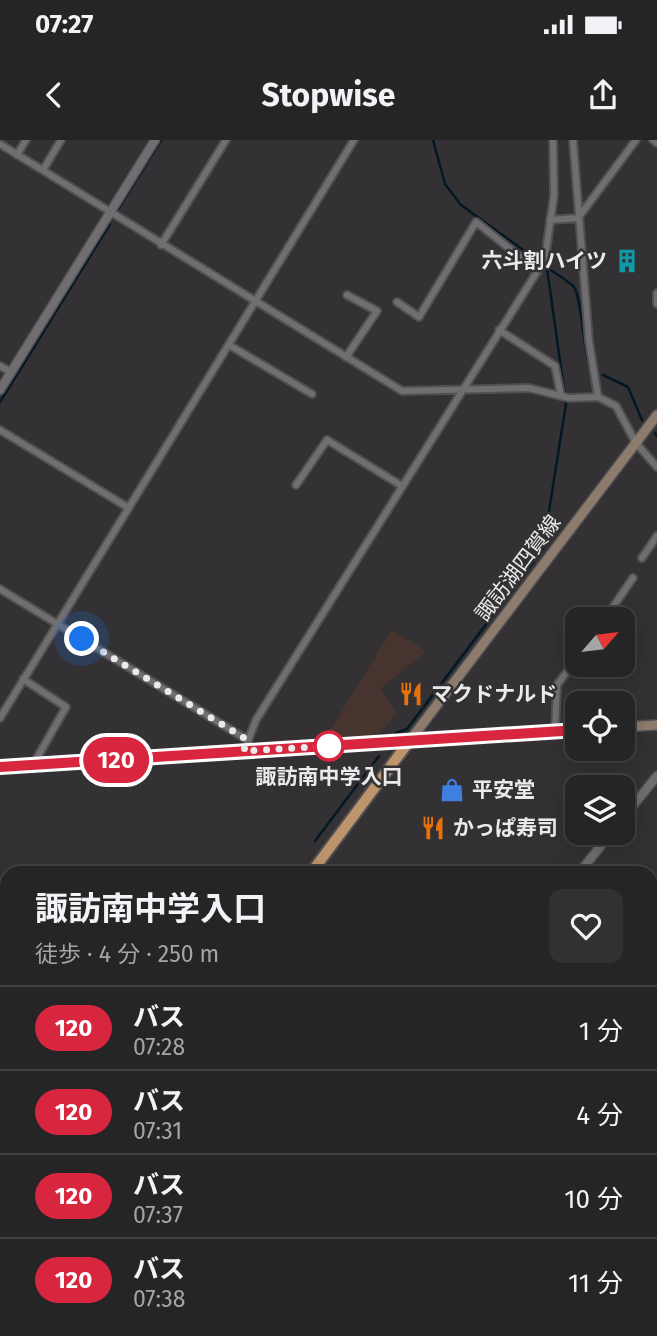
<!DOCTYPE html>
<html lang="ja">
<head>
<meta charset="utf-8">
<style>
	body { margin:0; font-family:"Fira Sans","Noto Sans JP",sans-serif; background:#323132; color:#f1f3f6; height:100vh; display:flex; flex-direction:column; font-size:26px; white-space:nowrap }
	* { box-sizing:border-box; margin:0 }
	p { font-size:23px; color:#a4a5a7 }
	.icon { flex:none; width:38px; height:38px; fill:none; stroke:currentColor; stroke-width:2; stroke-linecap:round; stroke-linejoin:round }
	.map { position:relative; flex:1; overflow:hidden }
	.sheet { position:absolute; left:0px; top:726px; width:658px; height:471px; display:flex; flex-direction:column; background:#262526; border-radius:21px 21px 0 0; box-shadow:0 4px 18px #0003,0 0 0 2px #424243 }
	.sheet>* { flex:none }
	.badge { padding:0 14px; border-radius:23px; font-size:24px; line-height:46px }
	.needle { width:46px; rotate:62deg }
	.tools { position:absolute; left:565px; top:467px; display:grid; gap:14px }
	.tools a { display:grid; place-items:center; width:70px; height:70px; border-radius:14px; background:#262526; box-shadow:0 4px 18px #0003,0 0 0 2px #424243; font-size:35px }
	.you { position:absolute; width:35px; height:35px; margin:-18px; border:5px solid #fff; border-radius:50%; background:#1a73e8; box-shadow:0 0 0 10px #1a73e833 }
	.map>.badge { position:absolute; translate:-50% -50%; box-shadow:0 0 0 4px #fff }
	.round { display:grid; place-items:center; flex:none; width:74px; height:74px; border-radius:14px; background:#323132 }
	.summary { display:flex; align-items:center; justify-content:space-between; height:119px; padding:0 35px }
	h1 { font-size:33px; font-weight:700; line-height:52px }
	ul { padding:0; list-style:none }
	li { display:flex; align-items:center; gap:21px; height:84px; padding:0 35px; border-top:2px solid #424243 }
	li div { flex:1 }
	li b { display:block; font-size:26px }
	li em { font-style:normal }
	li .badge { min-width:77px; font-weight:700; text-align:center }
	.status { display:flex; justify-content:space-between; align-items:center; height:49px; padding:0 35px; background:#262526; direction:ltr }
	.status svg { height:19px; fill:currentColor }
	header { display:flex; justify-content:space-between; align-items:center; height:91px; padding:0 35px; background:#262526; font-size:32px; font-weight:700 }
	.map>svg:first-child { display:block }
	.commercial { fill:#48342f }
	.green { fill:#284e38 }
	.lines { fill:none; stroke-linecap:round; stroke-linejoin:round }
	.stream { stroke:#021925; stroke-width:2.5 }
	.minor-casing { stroke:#514f51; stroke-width:10 }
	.tertiary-casing { stroke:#514f51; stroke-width:11 }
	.secondary-casing { stroke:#514f51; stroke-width:12 }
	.trunk-casing { stroke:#514f51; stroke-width:14 }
	.minor { stroke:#706e70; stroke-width:6 }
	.tertiary { stroke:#706e70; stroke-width:8 }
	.secondary { stroke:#8d7c6e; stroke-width:9 }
	.trunk { stroke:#be946a; stroke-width:10 }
	.line-casing { stroke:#fff; stroke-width:16 }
	.line { stroke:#d7263d; stroke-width:10 }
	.walk { stroke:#ebeaeb; stroke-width:7; stroke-dasharray:0 12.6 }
	.stop-dot { fill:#fff; stroke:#d7263d; stroke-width:3.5 }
	.labels { text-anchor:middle; stroke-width:5; stroke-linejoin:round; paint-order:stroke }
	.poi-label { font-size:21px; font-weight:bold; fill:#ebeaeb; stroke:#333133; text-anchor:start }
	.street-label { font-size:21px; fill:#ebeaeb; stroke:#333133 }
	.stop-label { font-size:21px; font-weight:bold; fill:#ebeaeb; stroke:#333133 }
</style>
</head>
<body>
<div class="status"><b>07:27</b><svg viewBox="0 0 49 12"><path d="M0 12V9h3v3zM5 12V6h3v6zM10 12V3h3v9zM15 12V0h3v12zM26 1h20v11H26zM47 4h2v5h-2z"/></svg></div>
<header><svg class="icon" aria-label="back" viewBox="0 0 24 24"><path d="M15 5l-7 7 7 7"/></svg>Stopwise<svg class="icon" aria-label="share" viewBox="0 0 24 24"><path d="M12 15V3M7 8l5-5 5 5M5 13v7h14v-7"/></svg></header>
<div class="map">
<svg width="657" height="1196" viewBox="0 0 657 1196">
	<rect width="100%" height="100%" fill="#333133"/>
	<!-- commercial -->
	<path class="commercial" d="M392 490 426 511 380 549 397 573 377 596 323 601Z"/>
	<!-- green -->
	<path class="green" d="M7 1154V1190H124L122 1196H0V1163Z"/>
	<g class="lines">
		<!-- stream -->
		<path class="stream" d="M433 0 445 44 461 65 541 123
			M117 71 161 0
			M546 127C555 133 566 139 574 147 581 155 583 206 589 223
			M603 235 628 247 642 280
			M0 262 110 84
			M655 293 657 296
			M396 593 407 589 543 409 566 264 547 128
			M315 701 379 616
			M329 733 333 727
			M123 1196 125 1190"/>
		<!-- minor casing -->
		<g class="minor-casing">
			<path id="minor" d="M573 0 589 201 598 257
				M653 0 657 3
				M0 4 402 251 529 248 569 258 598 257 616 266 636 303 657 327
				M17 15 26 0
				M43 30 61 0
				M578 78 636 0
				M550 80 578 78
				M161 105 226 0
				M657 153V164
				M397 162 419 177 476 82 538 131
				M499 190 555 226 561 256
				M229 205 312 254
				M346 217 377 171 347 155
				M0 226 11 232
				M0 290 129 368
				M296 345 327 300 402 346
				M642 418 657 396
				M0 449 246 599
				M604 480 633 438
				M23 539 66 567 33 625
				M0 578 354 0
				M555 592 557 545 578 517
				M244 611 256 580 545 119 554 55 553 0
				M0 784 7 785
				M0 885 7 875
				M651 909 657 911
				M0 993 7 986
				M651 1005 657 1000
				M652 1086 657 1079
				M0 1101 7 1093
				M651 1188 657 1180
				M281 1190 289 1196
				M641 1190 649 1196
				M131 1196 133 1190
				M301 1196 306 1190"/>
		</g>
		<!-- tertiary casing -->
		<g class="tertiary-casing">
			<path id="tertiary" d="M0 250 155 0
				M623 678 657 636
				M579 733 611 693
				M225 1196 229 1190"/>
		</g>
		<!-- secondary casing -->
		<g class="secondary-casing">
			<path id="secondary" d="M623 587 657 585
				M408 603 657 275
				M0 627 578 590"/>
		</g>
		<!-- trunk casing -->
		<g class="trunk-casing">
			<path id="trunk" d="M311 733 408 603
				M0 1140 7 1131"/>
		</g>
		<!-- minor -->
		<use href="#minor" class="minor"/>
		<!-- tertiary -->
		<use href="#tertiary" class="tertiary"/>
		<!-- secondary -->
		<use href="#secondary" class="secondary"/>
		<!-- trunk -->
		<use href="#trunk" class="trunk"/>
	</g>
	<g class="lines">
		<!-- line casing -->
		<g class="line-casing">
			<path id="line" d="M0 627 578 590"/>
		</g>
		<!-- line -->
		<use href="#line" class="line"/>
		<!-- walk -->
		<path class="walk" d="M82 499 246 599 244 611 329 606"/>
	</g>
	<!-- icons -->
	<defs>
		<g id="building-bare" transform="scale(1.89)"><path d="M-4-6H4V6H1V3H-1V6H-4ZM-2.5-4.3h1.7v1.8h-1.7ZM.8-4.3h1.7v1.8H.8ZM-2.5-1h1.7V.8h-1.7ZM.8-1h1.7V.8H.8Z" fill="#0f9aa8" stroke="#333133" stroke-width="2.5" paint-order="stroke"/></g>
		<g id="restaurant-bare" transform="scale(1.89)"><path d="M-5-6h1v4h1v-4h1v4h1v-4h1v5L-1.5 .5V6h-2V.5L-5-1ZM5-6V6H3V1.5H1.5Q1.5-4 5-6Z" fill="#e8710a" stroke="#333133" stroke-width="2.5" paint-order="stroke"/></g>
		<g id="shop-bare" transform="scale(1.89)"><path d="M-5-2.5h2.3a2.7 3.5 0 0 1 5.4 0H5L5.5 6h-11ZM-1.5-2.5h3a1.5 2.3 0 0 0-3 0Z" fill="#3f7fe0" stroke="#333133" stroke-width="2.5" paint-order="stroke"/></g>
	</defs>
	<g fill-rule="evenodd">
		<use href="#building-bare" x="627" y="121"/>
		<use href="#restaurant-bare" x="411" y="554"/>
		<use href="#shop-bare" x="452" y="650"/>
		<use href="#restaurant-bare" x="433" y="688"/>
	</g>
	<!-- markers -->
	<circle class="stop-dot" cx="329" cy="606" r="14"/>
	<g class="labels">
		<!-- poi labels -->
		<g class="poi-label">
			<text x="607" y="128" text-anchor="end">六斗割ハイツ</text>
			<text x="431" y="561">マクドナルド</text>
			<text x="472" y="657">平安堂</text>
			<text x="453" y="695">かっぱ寿司</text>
		</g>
		<!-- street labels -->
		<g class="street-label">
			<text transform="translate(518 428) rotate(-53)" y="7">諏訪湖四賀線</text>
		</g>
		<!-- stop labels -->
		<g class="stop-label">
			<text x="329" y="644">諏訪南中学入口</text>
		</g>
	</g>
</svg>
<div class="tools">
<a><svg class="needle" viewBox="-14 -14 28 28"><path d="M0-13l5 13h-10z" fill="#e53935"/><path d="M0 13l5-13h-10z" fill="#a4a5a7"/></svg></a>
<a><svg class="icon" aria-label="locate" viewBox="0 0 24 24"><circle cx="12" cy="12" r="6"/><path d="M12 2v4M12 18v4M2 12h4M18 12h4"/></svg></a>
<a><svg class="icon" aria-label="layers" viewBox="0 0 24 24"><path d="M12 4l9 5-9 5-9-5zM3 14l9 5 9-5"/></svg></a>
</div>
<div class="you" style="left:82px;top:499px"></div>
<b class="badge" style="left:116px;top:620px;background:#d7263d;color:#fff">120</b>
<section class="sheet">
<div class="summary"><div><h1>諏訪南中学入口</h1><p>徒歩 · 4 分 · 250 m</p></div><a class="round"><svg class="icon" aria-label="heart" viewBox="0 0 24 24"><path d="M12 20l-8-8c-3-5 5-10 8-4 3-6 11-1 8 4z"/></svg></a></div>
<ul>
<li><span class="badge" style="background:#d7263d;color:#fff">120</span><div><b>バス</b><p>07:28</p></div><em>1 分</em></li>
<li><span class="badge" style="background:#d7263d;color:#fff">120</span><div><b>バス</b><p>07:31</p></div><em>4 分</em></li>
<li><span class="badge" style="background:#d7263d;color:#fff">120</span><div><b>バス</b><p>07:37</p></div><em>10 分</em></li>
<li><span class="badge" style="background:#d7263d;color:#fff">120</span><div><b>バス</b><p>07:38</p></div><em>11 分</em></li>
</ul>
</section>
</div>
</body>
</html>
